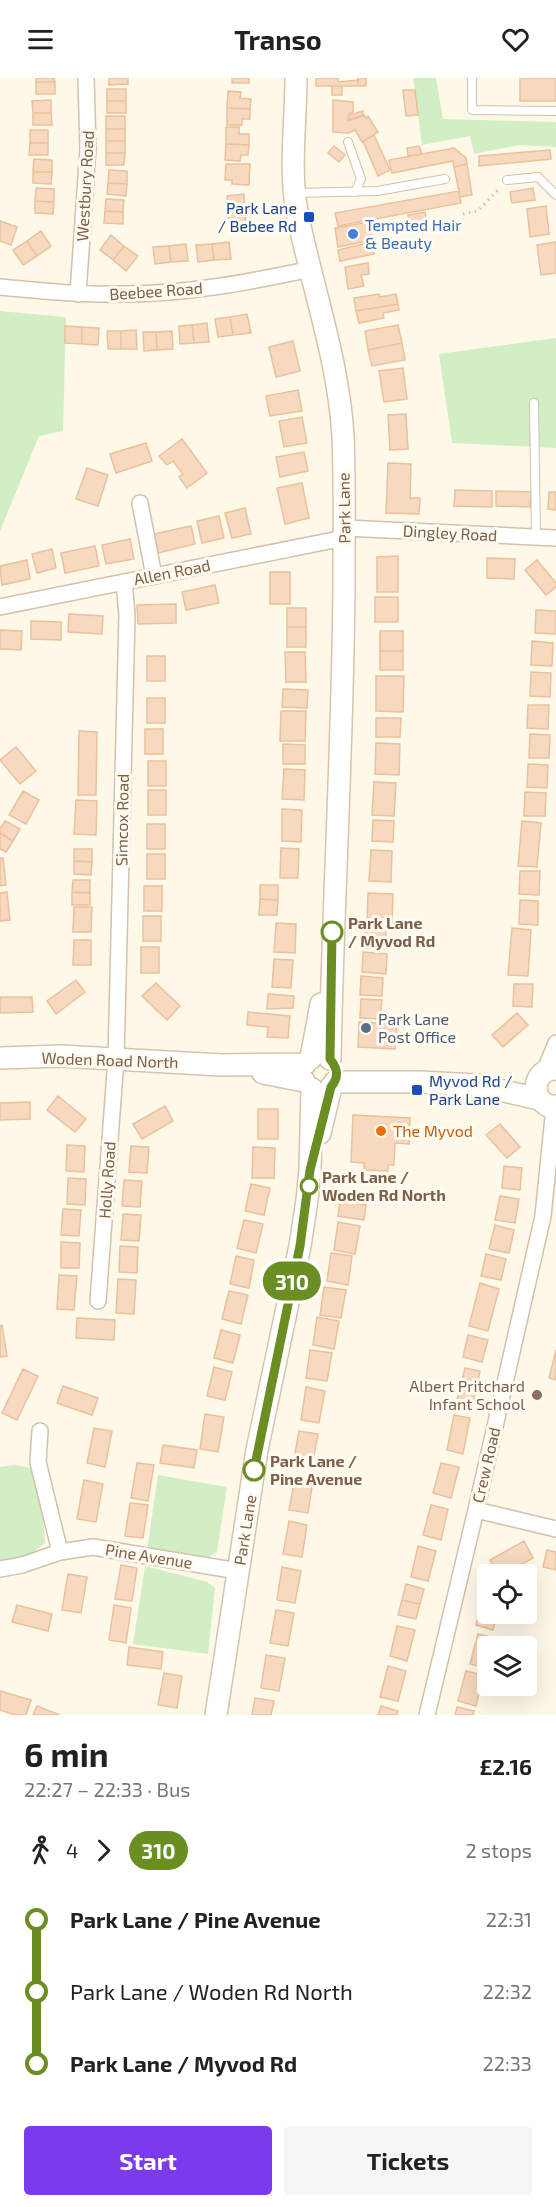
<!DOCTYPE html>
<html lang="en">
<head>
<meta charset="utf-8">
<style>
	body { margin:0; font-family:"Exo 2",sans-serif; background:#f6f6f6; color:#222; height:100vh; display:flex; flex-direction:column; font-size:22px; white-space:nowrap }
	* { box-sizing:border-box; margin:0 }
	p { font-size:20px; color:#767676 }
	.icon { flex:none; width:33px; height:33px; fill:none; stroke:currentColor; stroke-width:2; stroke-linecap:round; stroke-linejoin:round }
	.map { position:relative; height:1637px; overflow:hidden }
	.drawer { display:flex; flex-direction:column; background:#fff; flex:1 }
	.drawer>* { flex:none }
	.badge { padding:0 12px; border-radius:20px; font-size:21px; line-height:39px }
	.tools { position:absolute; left:477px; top:1486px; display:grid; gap:12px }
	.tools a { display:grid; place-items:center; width:60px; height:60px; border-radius:6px; background:#fff; box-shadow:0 6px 24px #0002; font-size:30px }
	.map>.badge { position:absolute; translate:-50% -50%; box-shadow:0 0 0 3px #fff }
	.legs { display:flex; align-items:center; gap:9px; height:66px; padding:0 24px; font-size:20px }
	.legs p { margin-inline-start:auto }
	.summary { display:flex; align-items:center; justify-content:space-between; height:102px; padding:0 24px }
	h1 { font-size:33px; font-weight:700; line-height:45px }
	.button { display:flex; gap:12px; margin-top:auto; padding:12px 24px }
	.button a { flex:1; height:69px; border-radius:6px; background:#7c3aed; color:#fff; font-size:24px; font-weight:700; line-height:69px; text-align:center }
	.button a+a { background:#f6f6f6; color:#222 }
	ul { padding:0 24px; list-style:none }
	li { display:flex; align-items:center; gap:21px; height:72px; font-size:22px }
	li i { display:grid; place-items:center; width:9px; height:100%; margin:0 8px; background:currentColor }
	li i::after { content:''; width:15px; height:15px; margin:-8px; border:4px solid; border-radius:50%; background:#fff }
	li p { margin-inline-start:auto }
	li:first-child i { background:linear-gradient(#0000 50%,currentColor 0) }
	li:last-child i { background:linear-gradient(currentColor 50%,#0000 0) }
	header { display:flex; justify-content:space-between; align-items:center; height:78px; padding:0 24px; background:#fff; font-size:27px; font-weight:700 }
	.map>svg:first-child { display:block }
	.green { fill:#d2eec5 }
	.building { fill:#f6d9be; stroke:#ebc19c; stroke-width:1.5 }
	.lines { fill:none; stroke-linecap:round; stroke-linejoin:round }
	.lane-casing { stroke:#d3c1ac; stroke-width:10 }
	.street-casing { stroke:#d3c1ac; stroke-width:18 }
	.secondary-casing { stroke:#d8c3ac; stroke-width:24 }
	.path { stroke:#dcbda0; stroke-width:3; stroke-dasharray:1.5 4.5; stroke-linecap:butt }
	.lane { stroke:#fff; stroke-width:8 }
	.street { stroke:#fff; stroke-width:15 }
	.secondary { stroke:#fff; stroke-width:21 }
	.line-1-casing { stroke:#fff; stroke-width:14 }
	.line-1 { stroke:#6b8e23; stroke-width:9 }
	.transit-dot { fill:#1a4fb4; stroke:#fffbf1; stroke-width:2 }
	.shop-dot { fill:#3f7fe0; stroke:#fffbf1; stroke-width:2 }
	.stop-1-dot { fill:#fff; stroke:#6b8e23; stroke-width:3 }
	.service-dot { fill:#5c6f8a; stroke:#fffbf1; stroke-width:2 }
	.food-dot { fill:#e8710a; stroke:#fffbf1; stroke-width:2 }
	.education-dot { fill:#8d6e63; stroke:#fffbf1; stroke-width:2 }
	.labels { text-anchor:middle; stroke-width:6; stroke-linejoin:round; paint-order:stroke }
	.street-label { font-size:16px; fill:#7c6049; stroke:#fffbf1 }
	.transit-label { font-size:16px; fill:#164399; stroke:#fffbf1; text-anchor:end }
	.shop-label { font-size:16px; fill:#366cbe; stroke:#fffbf1; text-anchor:start }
	.stop-label { font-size:16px; font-weight:bold; fill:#7c6049; stroke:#fffbf1; text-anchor:start }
	.service-label { font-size:16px; fill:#4e5e75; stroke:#fffbf1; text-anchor:start }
	.food-label { font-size:16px; fill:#c56008; stroke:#fffbf1; text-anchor:start }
	.education-label { font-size:16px; fill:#785e54; stroke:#fffbf1; text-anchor:end }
</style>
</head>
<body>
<header><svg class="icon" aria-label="menu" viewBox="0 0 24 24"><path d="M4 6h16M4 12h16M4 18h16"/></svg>Transo<svg class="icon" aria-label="heart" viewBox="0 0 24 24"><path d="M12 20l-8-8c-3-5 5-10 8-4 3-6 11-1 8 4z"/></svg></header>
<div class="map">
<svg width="556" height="1637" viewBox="0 0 556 1637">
	<rect width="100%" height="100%" fill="#fef8e9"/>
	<!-- green -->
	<path class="green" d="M413 0H436L443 41 556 44V69L519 67 474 76 470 58 422 67Z
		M0 233 66 239 63 353 39 358 0 453Z
		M556 260V370L452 365 439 276Z
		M14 1387 28 1389 35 1393 43 1433 45 1465 31 1476 4 1486 0 1485V1389Z
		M158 1397 227 1409 217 1474 207 1480 147 1472Z
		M145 1488 207 1504 215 1510 208 1576 133 1566Z"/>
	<!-- building -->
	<path class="building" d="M36 0H54L55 4H36Z
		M109 0H128V6L109 7Z
		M232 0H249V5H232Z
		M316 0H338V4L358 2V8H316Z
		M358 0H366V8H358Z
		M520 0H556V23H520Z
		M36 4H55V16H36Z
		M332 8H342V17H332Z
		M107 11H126V23H107Z
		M403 12H415L418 37 406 38Z
		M228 13 241 14 240 20 251 21 250 31 227 30Z
		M51 22V35H33L32 23Z
		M333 22 353 24V34L348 36V42L364 37 366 40 368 38 378 54 362 64 355 52 349 55 333 54Z
		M107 23H126V35H107Z
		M227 30 250 31V41H242V47H227Z
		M363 33V38L350 42V37Z
		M33 35H51L52 47H33Z
		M106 38H125V51H106Z
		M226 49H239V56H249V67L226 66Z
		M106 51H125V63H106Z
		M30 52H48V65H30Z
		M374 57 390 92 378 98 363 63Z
		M106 63H125V75H106Z
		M30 65H48V77H29Z
		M226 66 249 67 248 77H241L240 83 225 82Z
		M334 68 345 77 339 84 328 75Z
		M419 68 422 76 408 78 407 70Z
		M454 70 466 80 467 86 454 89 453 83 392 95 389 82Z
		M550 72 551 81 479 88V78Z
		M106 75H125L124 87H106Z
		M34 81 52 82V94H33Z
		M226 86H250L249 107 232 106V102H225Z
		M467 86 472 117 460 119 454 89Z
		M109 92 127 93V106L108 105Z
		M33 94H52L51 106 33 105Z
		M108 105 127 106 126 118 107 116Z
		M36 110 54 111V124L35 123Z
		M533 110 535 122 512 125 510 114Z
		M459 113 461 125 338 148 335 135Z
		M244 116 245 133 228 134 227 118Z
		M106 121 124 122 123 134 105 133Z
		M35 123 54 124 53 136 35 135Z
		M546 128 549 156 530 159 527 131Z
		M105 133 123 134V146L104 145Z
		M245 133 246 150 230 151 228 134Z
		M425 134 427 146 410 150 408 137Z
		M0 143 17 149 11 167 0 163Z
		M369 144 372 162 338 169 335 150Z
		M41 153 51 168 37 178 27 163Z
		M111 157 124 168 113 182 100 172Z
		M27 163 37 178 23 187 13 172Z
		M229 164 231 181 214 182 212 166Z
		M372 164 374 176 340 183 338 172Z
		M556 164V195L541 197 537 167Z
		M186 166 188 183 171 184 169 168Z
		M212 166 214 182 198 184 196 167Z
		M124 168 138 178 126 193 113 182Z
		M169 168 171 184 155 186 153 169Z
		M368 185 369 196 361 197 364 208 348 211 345 189Z
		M379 216 380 219 396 216 398 226 356 233 354 220Z
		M398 226 399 232 383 235 384 240 359 245 356 233Z
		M247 236 251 255 233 257 230 239Z
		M230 239 233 257 218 259 215 241Z
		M207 245 209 264 194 265 192 247Z
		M192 247 194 265 180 266 179 248Z
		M398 247 402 265 368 272 365 253Z
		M65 248 82 249V266L65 265Z
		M82 249 99 250 98 267 82 266Z
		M136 252 137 271H121V253Z
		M107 253H121V271H108Z
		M172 253 173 271 157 272 156 254Z
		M143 254H156L157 272 144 273Z
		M293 263 300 293 276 299 269 269Z
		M402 265 405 282 372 288 368 272Z
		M403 290 407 321 384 324 379 293Z
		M298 312 302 333 270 338 266 318Z
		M406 336 408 371 390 372 388 337Z
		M302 339 307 365 284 369 279 343Z
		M182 361 207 395 187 410 179 399 183 396 173 383 167 387 159 378Z
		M146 365 152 383 116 395 110 376Z
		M304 374 308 393 280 399 276 379Z
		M388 385 411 386 410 420H420L419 436 386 435Z
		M87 390 108 397 98 428 76 421Z
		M302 405 309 440 285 446 277 410Z
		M455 412 492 413V429L454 428Z
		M496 413 531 414 530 429 496 428Z
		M549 414H556V432L548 431Z
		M245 430 251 456 232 460 225 435Z
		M219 438 224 460 202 465 197 443Z
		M191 448 195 466 158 475 154 456Z
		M130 461 134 481 106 486 102 467Z
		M95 468 99 488 65 495 61 475Z
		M52 471 56 490 37 495 32 476Z
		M398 478V514H377V479Z
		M487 480 515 481 514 501 487 500Z
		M27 482 30 501 2 507 0 488Z
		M537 482 556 505V509L546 517 525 492Z
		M270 494H290V526H270Z
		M215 507 219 525 186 532 182 514Z
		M375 519H398V544H375Z
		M176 526V545L138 546 137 527Z
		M287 530H306V549H287Z
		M536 532 556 533V556L535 555Z
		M69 536 103 538 102 556 68 554Z
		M31 543 61 544V562L31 561Z
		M287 549H306V569H287Z
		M0 552 22 553 21 572 0 571Z
		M380 553H403V573H380Z
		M532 563 553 565 552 588 531 587Z
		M380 573H403V592H380Z
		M285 574H305L306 604H286Z
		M147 578H165V603H147Z
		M531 594 551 595 550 619 530 618Z
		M376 598H404L403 634 376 633Z
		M283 611 308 612 307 630 282 629Z
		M147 620H165V645H147Z
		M528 627H549L548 651 527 650Z
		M281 633H306L305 663H280Z
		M376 640H401L400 659H376Z
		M145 651H163V676H145Z
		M79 653 97 654 96 717H78Z
		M530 656 550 657 549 680H529Z
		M376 665 400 666 399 697 375 696Z
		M283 666 305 667V686H283Z
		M16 669 36 693 20 706 0 682Z
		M148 683H166V708H148Z
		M528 686 548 687 547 710 527 709Z
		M284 691 305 692 304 722 282 721Z
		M374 704 396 705 394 738 372 737Z
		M148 712H166V737H148Z
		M23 713 39 722 26 746 9 737Z
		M525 714 546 715 545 738H524Z
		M76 722 97 723 96 757 74 756Z
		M282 731 302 732 301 764 282 763Z
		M373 742 394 743 393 764 372 763Z
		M5 743 20 751 13 763 0 755V751Z
		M522 743 541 745 537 789 518 788Z
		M147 746H165V771H147Z
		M0 755 13 763 6 774 0 771Z
		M281 770 299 771 298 800H280Z
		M74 771H92V784L74 783Z
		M371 772 392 773 391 804 369 803Z
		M147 776H165V801H147Z
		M0 780H3L6 807 0 808Z
		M74 783 92 784 91 797 74 796Z
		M520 793H540L539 817 519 816Z
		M73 802H90V815L72 814Z
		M260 807H278V822L260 821Z
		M144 808H162V833H144Z
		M7 814 10 842 0 843V815Z
		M72 814 90 815V827H72Z
		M368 815 393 816 392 846 367 845Z
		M260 821 278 822 277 837H259Z
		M520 822 538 823V847L519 846Z
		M74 829H92L91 854H73Z
		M143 838H161V863H143Z
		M276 845 296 846 295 875 274 874Z
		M512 850 531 852 528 898 508 897Z
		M365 852H386V871L365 870Z
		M74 862H91V887H73Z
		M141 869H159V895H141Z
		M363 874 387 876 386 896 362 894Z
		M274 881 293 882 291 910 272 909Z
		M361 898 383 900 382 918 360 917Z
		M76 902 85 914 56 936 47 923Z
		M156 905 180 928 167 942 142 918Z
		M514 906H533L532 929 513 928Z
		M268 916 294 918 293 930 267 931Z
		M0 919H32L33 934 0 935Z
		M361 921 382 922 380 941 360 940Z
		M248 934 290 938 288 960 267 959 268 949 247 947Z
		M517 935 528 947 503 969 492 957Z
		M359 944 397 946 395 971 358 969Z
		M58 1018 86 1041 75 1054 47 1032Z
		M30 1024V1041L0 1042V1025Z
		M165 1028 173 1043 142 1061 133 1046Z
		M258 1031H278V1061H258Z
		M353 1037 410 1040 409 1066 395 1065 394 1087H388V1093L364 1092V1085L351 1084Z
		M500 1046 520 1069 507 1080 486 1057Z
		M67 1067 85 1068 84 1094 66 1093Z
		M131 1068 149 1069 147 1095 129 1094Z
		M253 1069 275 1070 274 1100H252Z
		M504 1088 522 1090 520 1112 502 1110Z
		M68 1100 86 1101 85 1127 67 1126Z
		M124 1102 142 1103 140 1129 122 1128Z
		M251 1106 270 1110 264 1137 245 1133Z
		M500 1118 519 1121 515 1145 495 1142Z
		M340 1123 366 1127 364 1142 338 1138Z
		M63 1131 81 1132 79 1158 61 1157Z
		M123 1136 141 1137 139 1163 121 1162Z
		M244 1142 263 1146 256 1175 237 1170Z
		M338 1144 360 1148 355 1176 334 1172Z
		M495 1147 514 1152 509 1175 489 1171Z
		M61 1164 80 1165 79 1190H61Z
		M120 1168 138 1169 137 1195 119 1194Z
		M331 1175 352 1178 348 1207 327 1203Z
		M486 1176 506 1181 501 1202 481 1198Z
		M236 1178 254 1182 249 1210 230 1206Z
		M59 1197 77 1198 74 1232 57 1231Z
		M118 1201 136 1202 134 1236 116 1235Z
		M480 1205 499 1211 488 1253 469 1248Z
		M324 1209 346 1212 341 1240 320 1237Z
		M229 1213 248 1217 241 1246 222 1241Z
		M317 1239 339 1243 334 1271 313 1267Z
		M77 1240 115 1242 114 1262 76 1260Z
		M2 1247 7 1278 0 1279V1248Z
		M221 1252 240 1257 233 1285 214 1280Z
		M468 1257 488 1262 482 1284 463 1279Z
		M310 1272 332 1275 327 1303 306 1300Z
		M556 1272V1302L549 1300Z
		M214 1289 232 1294 225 1322 207 1318Z
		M465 1290 480 1293 472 1329 456 1326Z
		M23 1291 38 1298 17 1342 2 1335Z
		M63 1308 98 1320 92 1337 57 1325Z
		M306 1309 325 1313 319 1345 301 1342Z
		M205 1336 224 1339 218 1374 200 1371Z
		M454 1337 470 1340 463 1376 447 1372Z
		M94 1350 112 1353 105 1389 87 1385Z
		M299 1353 318 1356 312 1389 293 1386Z
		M163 1367 197 1372 194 1390 160 1385Z
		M137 1385 154 1387 148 1423 131 1420Z
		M441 1385 459 1389 451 1420 433 1415Z
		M295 1399 313 1402 308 1435 289 1432Z
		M84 1402 103 1406 96 1444 77 1441Z
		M130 1425 148 1427 143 1460 125 1458Z
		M431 1427 448 1431 441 1462 423 1457Z
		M289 1443 307 1447 302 1479 283 1476Z
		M524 1463 533 1480 503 1497H498L490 1482Z
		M418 1468 436 1473 428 1503 411 1499Z
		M547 1472 556 1474V1492L543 1489Z
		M121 1487 137 1490 132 1523 115 1521Z
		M282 1489 301 1493 295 1525 277 1522Z
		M68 1496 87 1499 81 1535 62 1532Z
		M406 1506 424 1511 420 1526 402 1522Z
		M483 1517 488 1518V1536H497L493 1552 476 1547Z
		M402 1522 420 1526 416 1541 398 1537Z
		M17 1527 52 1536 48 1553 12 1544Z
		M114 1527 131 1530 126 1565 109 1562Z
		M276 1532 294 1535 288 1568 270 1565Z
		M397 1548 415 1552 407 1583 390 1578Z
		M478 1556 495 1560 493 1569H488V1590L470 1586Z
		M129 1569 163 1574 161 1591 127 1587Z
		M266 1577 285 1580 279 1613 261 1610Z
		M388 1588 406 1593 398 1623 380 1619Z
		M466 1593 483 1597 476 1628 458 1623Z
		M164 1595 182 1598 177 1630 158 1627Z
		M0 1613 31 1622 26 1637H15L0 1632Z
		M255 1620 274 1623 271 1637H252Z
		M37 1628 60 1637H33Z
		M381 1628 398 1633 397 1637H378Z
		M457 1629 474 1633 473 1637H455Z"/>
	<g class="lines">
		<!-- lane casing -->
		<g class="lane-casing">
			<path id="lane" d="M472 0V32L556 33
				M348 64 361 101 355 114
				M507 102 538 99 556 117
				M296 115 377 113 445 101
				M534 325 536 459"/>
		</g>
		<!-- street casing -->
		<g class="street-casing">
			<path id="street" d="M0 209C41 213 82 217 124 216 187 216 250 204 311 191
				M78 216 88 70 86 0
				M140 425 154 498
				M345 450 556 460
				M0 529 344 460
				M544 994 556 965
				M98 1223 116 981 127 537 124 504
				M40 1353 38 1384 60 1474
				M476 1432 556 1451
				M0 1491 22 1487 60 1474 93 1469 238 1493
				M427 1637 476 1432 543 1138 554 1029"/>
		</g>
		<!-- secondary casing -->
		<g class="secondary-casing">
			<path id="secondary" d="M296 0C296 43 289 91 297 134 312 209 338 280 343 357 345 406 344 456 344 505 343 664 333 822 330 981
				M0 980 61 978 221 987 305 986
				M311 980 321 926
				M556 991C539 991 532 1006 539 1021L548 1028H556
				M263 995 304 1003
				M335 1004H420L477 1007 539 1021
				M320 1055 331 1009
				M216 1637 257 1372 300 1168 307 1122 310 1092 312 1011"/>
		</g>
		<!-- path -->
		<path class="path" d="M463 136 478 133 500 110"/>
		<!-- lane -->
		<use href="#lane" class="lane"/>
		<!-- street -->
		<use href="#street" class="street"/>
		<!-- secondary -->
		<use href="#secondary" class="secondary"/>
	</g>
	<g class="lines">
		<!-- line-1 casing -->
		<g class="line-1-casing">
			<path id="line-1" d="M254 1392 300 1168 310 1092 331 1009C339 999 338 991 330 981L332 854"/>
		</g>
		<!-- line-1 -->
		<use href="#line-1" class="line-1"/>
	</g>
	<!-- markers -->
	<g class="transit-dot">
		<rect x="303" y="133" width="12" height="12" rx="3"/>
		<rect x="411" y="1006" width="12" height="12" rx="3"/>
	</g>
	<circle class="shop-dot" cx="353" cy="156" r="6"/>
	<g class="stop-1-dot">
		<circle cx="332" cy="854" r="10"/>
		<circle cx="309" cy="1108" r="8"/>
		<circle cx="254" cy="1392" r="10"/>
	</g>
	<circle class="service-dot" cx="366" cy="950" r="6"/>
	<circle class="food-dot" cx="381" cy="1053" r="6"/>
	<circle class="education-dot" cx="537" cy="1317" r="6"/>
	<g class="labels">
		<!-- street labels -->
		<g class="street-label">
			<text transform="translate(85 108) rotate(-87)" y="6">Westbury Road</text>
			<text transform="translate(156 213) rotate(-4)" y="6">Beebee Road</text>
			<text transform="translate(344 430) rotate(-91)" y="6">Park Lane</text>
			<text transform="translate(450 455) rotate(3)" y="6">Dingley Road</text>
			<text transform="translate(172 494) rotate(-11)" y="6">Allen Road</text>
			<text transform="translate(122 742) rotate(-89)" y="6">Simcox Road</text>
			<text transform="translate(110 982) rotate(2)" y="6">Woden Road North</text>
			<text transform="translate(107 1102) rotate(-86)" y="6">Holly Road</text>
			<text transform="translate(486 1387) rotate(-77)" y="6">Crew Road</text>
			<text transform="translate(245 1452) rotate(-81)" y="6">Park Lane</text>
			<text transform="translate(149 1478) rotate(9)" y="6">Pine Avenue</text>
		</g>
		<!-- transit labels -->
		<g class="transit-label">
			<text x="297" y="136">Park Lane<tspan x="297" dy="18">/ Bebee Rd</tspan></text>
			<text x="429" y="1009" text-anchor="start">Myvod Rd /<tspan x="429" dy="18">Park Lane</tspan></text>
		</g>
		<!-- shop labels -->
		<g class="shop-label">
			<text x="365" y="153">Tempted Hair<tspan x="365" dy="18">&amp; Beauty</tspan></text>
		</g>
		<!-- stop labels -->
		<g class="stop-label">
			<text x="348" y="851">Park Lane<tspan x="348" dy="18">/ Myvod Rd</tspan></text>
			<text x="322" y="1105">Park Lane /<tspan x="322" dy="18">Woden Rd North</tspan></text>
			<text x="270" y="1389">Park Lane /<tspan x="270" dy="18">Pine Avenue</tspan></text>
		</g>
		<!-- service labels -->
		<g class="service-label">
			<text x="378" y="947">Park Lane<tspan x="378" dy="18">Post Office</tspan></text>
		</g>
		<!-- food labels -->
		<g class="food-label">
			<text x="393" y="1059">The Myvod</text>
		</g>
		<!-- education labels -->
		<g class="education-label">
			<text x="525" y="1314">Albert Pritchard<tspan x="525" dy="18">Infant School</tspan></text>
		</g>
	</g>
</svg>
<div class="tools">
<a><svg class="icon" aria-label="locate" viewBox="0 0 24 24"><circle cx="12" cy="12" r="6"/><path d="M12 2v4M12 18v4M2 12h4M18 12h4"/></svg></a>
<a><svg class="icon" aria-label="layers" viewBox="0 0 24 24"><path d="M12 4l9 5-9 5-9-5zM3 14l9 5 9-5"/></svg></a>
</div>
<b class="badge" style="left:292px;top:1203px;background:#6b8e23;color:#fff">310</b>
</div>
<section class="drawer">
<div class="summary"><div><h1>6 min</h1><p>22:27 – 22:33 · Bus</p></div><b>£2.16</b></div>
<div class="legs"><svg class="icon" aria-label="walk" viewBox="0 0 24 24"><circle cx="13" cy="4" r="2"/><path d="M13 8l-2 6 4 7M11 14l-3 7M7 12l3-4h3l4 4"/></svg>4<svg class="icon" aria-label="forward" viewBox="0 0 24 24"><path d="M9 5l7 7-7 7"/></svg><b class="badge" style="background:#6b8e23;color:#fff">310</b><p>2 stops</p></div>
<ul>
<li><i style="color:#6b8e23"></i><b>Park Lane / Pine Avenue</b><p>22:31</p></li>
<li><i style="color:#6b8e23"></i><span>Park Lane / Woden Rd North</span><p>22:32</p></li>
<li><i style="color:#6b8e23"></i><b>Park Lane / Myvod Rd</b><p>22:33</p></li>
</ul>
<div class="button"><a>Start</a><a>Tickets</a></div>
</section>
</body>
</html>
